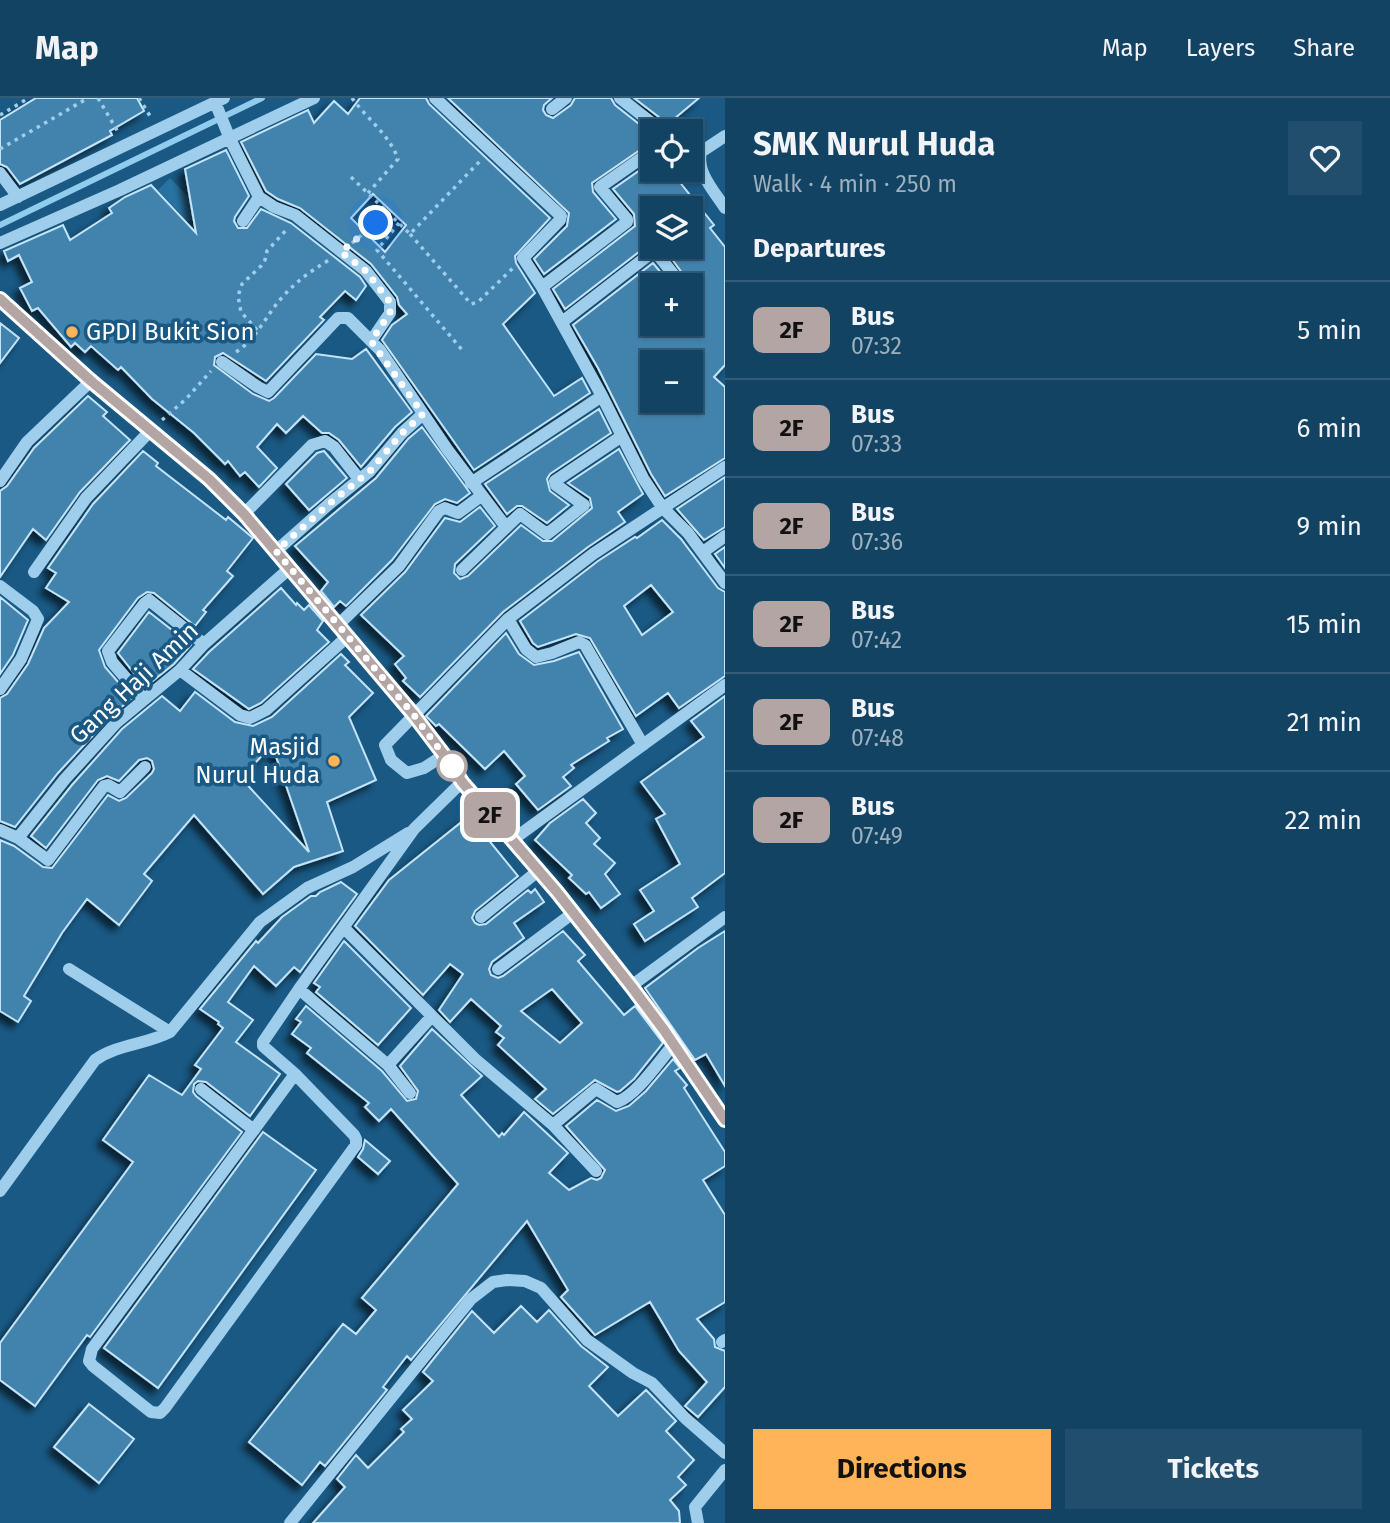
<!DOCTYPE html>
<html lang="en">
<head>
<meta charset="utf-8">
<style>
	body { margin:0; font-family:"Fira Sans",sans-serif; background:#204e6c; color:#f1f3f6; height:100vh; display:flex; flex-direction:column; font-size:26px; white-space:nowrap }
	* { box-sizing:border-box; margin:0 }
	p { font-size:23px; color:#9db0be }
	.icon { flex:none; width:38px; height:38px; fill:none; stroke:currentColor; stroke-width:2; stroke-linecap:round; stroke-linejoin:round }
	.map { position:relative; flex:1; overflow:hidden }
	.drawer { display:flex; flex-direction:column; background:#134363; width:665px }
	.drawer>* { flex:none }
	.badge { padding:0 14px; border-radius:10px; font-size:24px; line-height:46px }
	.controls { position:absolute; left:640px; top:21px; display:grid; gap:14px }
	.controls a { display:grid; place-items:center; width:63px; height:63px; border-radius:0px; background:#134363; box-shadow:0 2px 5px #0004,0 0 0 2px #325c78; font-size:35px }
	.you { position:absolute; width:35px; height:35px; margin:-18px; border:5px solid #fff; border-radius:50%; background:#1a73e8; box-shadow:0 0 0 10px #1a73e833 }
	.map>.badge { position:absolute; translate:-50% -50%; box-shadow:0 0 0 4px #fff }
	h2 { padding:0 28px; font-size:26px; line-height:63px }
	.round { display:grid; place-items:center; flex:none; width:74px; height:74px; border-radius:0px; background:#204e6c }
	.head { display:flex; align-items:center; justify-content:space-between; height:119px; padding:0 28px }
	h1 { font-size:33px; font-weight:700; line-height:52px }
	.primary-button { display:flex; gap:14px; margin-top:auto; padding:14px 28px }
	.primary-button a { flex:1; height:80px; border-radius:0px; background:#ffb459; color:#111; font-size:28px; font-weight:700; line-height:80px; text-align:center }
	.primary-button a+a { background:#204e6c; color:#f1f3f6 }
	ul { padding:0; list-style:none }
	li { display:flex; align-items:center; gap:21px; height:98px; padding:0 28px; border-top:2px solid #325c78 }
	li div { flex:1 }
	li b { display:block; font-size:26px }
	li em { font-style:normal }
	li .badge { min-width:77px; font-weight:700; text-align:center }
	header { display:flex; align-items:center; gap:42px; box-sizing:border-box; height:98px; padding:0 35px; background:#134363; border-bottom:2px solid #325c78 }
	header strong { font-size:33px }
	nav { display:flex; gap:38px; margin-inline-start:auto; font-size:24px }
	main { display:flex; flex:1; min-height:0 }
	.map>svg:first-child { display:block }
	.grass { fill:#2872a1 }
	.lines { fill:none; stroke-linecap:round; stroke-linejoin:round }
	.stream { stroke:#91cbee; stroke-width:6 }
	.building { fill:#4283ad; stroke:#c3e4f9; stroke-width:2; fill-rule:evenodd; filter:url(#shadow) }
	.path { stroke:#9eceec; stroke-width:3.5; stroke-dasharray:3.5 5; stroke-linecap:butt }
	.minor { stroke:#9eceec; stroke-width:12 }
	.line-casing { stroke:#fff; stroke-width:16 }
	.line { stroke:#b3a5a4; stroke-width:10 }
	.walk { stroke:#fff; stroke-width:7; stroke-dasharray:0 12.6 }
	.poi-dot { fill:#ffb459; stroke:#195984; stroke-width:2.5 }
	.stop-dot { fill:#fff; stroke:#b3a5a4; stroke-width:3.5 }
	.labels { text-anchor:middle; stroke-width:7; stroke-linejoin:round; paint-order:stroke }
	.poi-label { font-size:24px; fill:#fff; stroke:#195984; text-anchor:start }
	.street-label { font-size:24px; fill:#fff; stroke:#195984 }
</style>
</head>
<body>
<header>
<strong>Map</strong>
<nav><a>Map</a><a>Layers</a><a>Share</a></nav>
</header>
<main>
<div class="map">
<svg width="725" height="1425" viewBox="0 0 725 1425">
	<defs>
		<filter id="shadow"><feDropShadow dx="-6" dy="6" stdDeviation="3.5" flood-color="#0009"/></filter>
	</defs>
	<rect width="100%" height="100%" fill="#195984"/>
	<!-- grass -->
	<path class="grass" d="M170 80 201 112 188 124 158 92Z"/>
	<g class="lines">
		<!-- stream -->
		<path class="stream" d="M0 127 262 0"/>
	</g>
	<!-- building -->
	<path class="building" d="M36 0H137L144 13 110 33 112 37 20 86 7 69 0 66V22Z
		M360 0H426L429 6 550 120 515 158 516 165 535 195 503 226 554 298 582 280 590 295 474 372 382 242 392 227 407 216 399 207 397 199 371 166 300 110 278 101 266 93 241 44 308 12 314 25 334 3 348 16ZM373 96 406 127 385 154 351 120Z
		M448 0H552L544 7 543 12 546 17 553 20 571 7 575 0H611L615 7 653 37V43L592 85 593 94 616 121 544 176 534 161 567 128 569 115Z
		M634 0H699L668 26Z
		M226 52 249 98 235 119 234 123 238 130H247L261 111 291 125 360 179 366 188 356 202 345 193 320 219 324 222 266 283 223 255 215 259 214 267 253 296 269 303 274 300 316 256 352 261 366 251 412 314 395 329 361 369 339 342 329 335H322L303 318 286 335 277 326 257 349 277 370 259 389 245 374 240 378 228 363 225 366 194 335 152 301 121 269 118 272 91 248 85 254 75 245 71 249 38 210 32 213 20 190 32 184 19 157 8 163 4 153 63 127 70 142 112 115 109 110 125 99 151 87 196 135 185 71Z
		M653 63V72H670L714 127 710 130 725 149V267L714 279 725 289V360L665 398 651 376 598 270 573 227 653 165 671 187H653V235L666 226H691V187L666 153 668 149H691V110H653V143L565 211 553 191 635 128 634 116 613 91ZM653 264H691V303H653Z
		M0 225 19 240 0 265Z
		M88 298 107 314 103 318 130 342 80 394 46 442 33 431 0 479V393L7 388 34 350Z
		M599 311 611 335 550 376 547 381 550 393 569 407 547 425 522 408H517L507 416 485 386Z
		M422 329 470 395 457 405 445 401 435 406 392 462 346 508 340 503 334 509 321 493 328 484 295 448 376 380 408 341Z
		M619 351 643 396 618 414 625 424 588 449 503 514 420 599 403 583 406 580 395 566 404 558 361 517 405 474 445 420 460 424 480 409 495 428 455 466 454 475 460 481 468 478 521 427 543 443H552L592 410 590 400 568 385Z
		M143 353 158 365 156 368 226 422 228 419 253 440 227 473 233 478 203 512 206 514 195 528 154 495 147 494 138 500 99 552 105 569 132 600 110 619 58 675 15 729 0 723V600L7 596 28 566 44 530 69 504 46 490 56 475 48 470 93 406Z
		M324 353 347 380 309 412 286 386 317 355Z
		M725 379V429L704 442 677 411Z
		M662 422 681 441 718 490 725 494V578L679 610 668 595 636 618 590 540 576 536 538 549 533 545 520 523 598 463 635 439 637 440ZM651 487 673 514 642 537 624 508Z
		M725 449V470L715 456Z
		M281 490 296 507 297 505 304 512 309 507 323 523 317 532 329 544 261 605 249 611 193 571 209 554Z
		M0 499 28 522 13 557 0 576Z
		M149 514 191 547 174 566 145 589 118 555Z
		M506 535 519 556 534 567 554 563 579 554 623 631 607 640 609 643 571 667 574 670 563 679 571 688 538 712 516 686 525 678 504 653 485 671 439 626 436 628 426 618Z
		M341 556 349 564 345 567 373 595 349 619 376 682 327 704 343 753 294 769 263 796 194 717 144 776 152 783 119 827 87 801 62 835 24 898 31 903 18 924 0 913V742L14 748 43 769 52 770 108 697 119 703 126 700 152 675 154 671 152 663 147 660 139 662 119 683 107 678 98 682 46 750 31 738 72 687 122 631 162 598 180 613 195 594 235 624 253 628 272 619ZM272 647 309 754 241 680Z
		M725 598V775L692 800 698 809 645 843 634 826 654 813 640 792 680 766 656 721 665 716 641 684 704 639 691 623Z
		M583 701 596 715 586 725 600 740 594 746 615 765 605 776 620 796 601 810 589 794 586 796 569 780 572 777 535 742 550 725Z
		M469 718 518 778 475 813 472 820 475 825 479 827 486 826 528 792 531 795 535 791 544 804 514 825 524 840 492 864 489 871 491 877 498 880 503 878 563 833 585 857 578 863 624 917 635 908 663 945 634 981 620 993 617 994 595 982 553 1016 535 1001 546 991 498 947 504 940 496 934 501 928 471 901 450 924 439 912 463 876 450 866 423 897 355 828 389 782ZM552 891 582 925 560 945 521 913Z
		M341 784 357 796 300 874 294 869 276 888 254 868 228 904 253 922 236 944 280 976 250 1018 206 984 198 983 194 986 193 994 196 998 242 1034 90 1239 87 1237 35 1308 0 1282V1245L133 1064 103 1042 149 977 182 997 201 971 195 967 223 930 218 926 219 924 200 911 256 843 258 845 282 819 311 798H316L320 794Z
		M725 833V988L706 956 695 962 645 890 698 850Z
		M344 843 411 910 378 947 316 894 320 889 314 885Z
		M306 908 382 973 407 1003 416 1001 418 993 400 968 432 931 482 978 461 997 499 1039 502 1035 504 1037 524 1014 568 1055 549 1075 569 1092 591 1080 597 1082 601 1080 605 1072 566 1028 597 1002 616 1013 629 1008 646 993 673 961 680 970 675 973 687 987 684 990 725 1054V1068L703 1082 725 1117V1204L697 1221 714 1241 715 1249 725 1253V1289L698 1319 685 1308 707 1284 679 1253 650 1204 595 1237 561 1199 568 1192 527 1123 411 1262 407 1258 383 1289 387 1292 325 1368 320 1364 302 1387 249 1344 343 1226 356 1236 376 1212 362 1200 458 1086 391 1011 379 1023 365 1009 369 1005 307 955 311 950 292 936 301 924 296 921Z
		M263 1034 316 1072 158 1290 104 1250Z
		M365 1042 390 1063 378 1076 358 1059 363 1051Z
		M521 1208 537 1224 549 1212 581 1248 608 1269 589 1288 618 1318 646 1292 676 1323 666 1333 694 1362 678 1379 686 1387 670 1402 679 1413 680 1425H313L345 1389 337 1381 356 1357 368 1370 404 1334 401 1331 412 1321 403 1312 433 1283 423 1274 472 1213 494 1235Z
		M89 1306 134 1341 99 1385 54 1349Z"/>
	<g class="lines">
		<!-- path -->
		<path class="path" d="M98 0 118 34
			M139 0 150 18
			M352 0C367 21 389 36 398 61L368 95
			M0 17 29 0
			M0 51 88 0
			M351 79 410 136 480 63
			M399 125 377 152 463 253
			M410 136 471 206 478 204 513 170
			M352 145 389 115
			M257 232 241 214 238 198 242 186 261 168 265 162 267 153 288 130
			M236 254C255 242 265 220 279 203 294 185 309 174 329 162
			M162 322 186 301 211 273"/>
		<!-- minor -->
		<path class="minor" d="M435 0 561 118 560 122 523 160 542 189 602 298 643 380 662 409 688 435 725 485
			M620 0 662 33
			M215 4 230 41 259 99 243 123
			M552 11 566 0
			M725 38 701 54C696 74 714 93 725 110
			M0 75 18 99
			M259 99 274 109 295 117 366 173 390 204V215L371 243
			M0 107 224 0
			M0 145 120 92 314 0
			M654 152 682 187
			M542 189 627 124V121L600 89 653 52
			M0 201 91 283 209 381 244 416 413 616 451 666 462 684 557 795 631 888 664 931 725 1022
			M562 224 659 149
			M222 264 258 289 268 294 338 220H348L380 252 447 351 506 429
			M0 383 27 344 91 283
			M471 385 602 298
			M244 416 312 347 325 343 334 349 359 381
			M276 453 329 406 370 373 402 335 423 316
			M703 454 725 438
			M462 472 520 416 547 436 584 407 556 387 555 383 622 338
			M34 474 86 400 151 332
			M0 488 33 513 38 521 21 561 0 591
			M508 521 526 551 536 559 552 555 579 544 585 547 643 647
			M338 527 399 468 439 413 445 410 458 415 481 398
			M180 572 240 617 250 620 266 612 347 539
			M143 600 112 564 108 553 145 505 149 502 204 546
			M444 657 424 670 407 675 391 662 385 647 508 521 593 456 725 369
			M0 732 18 740 48 762 104 688 108 687 120 694 145 669
			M18 740 65 681 116 625 180 572 204 546 290 470
			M511 743 725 587
			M481 819 538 773
			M344 830 475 961 553 1027 596 1073
			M69 871 170 934
			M498 871 573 815
			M631 888 725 819
			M299 891 388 967 410 995
			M388 967 432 918
			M295 976 92 1251 89 1263 93 1268 151 1314 160 1315 165 1310 356 1047V1041L354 1037 295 976 263 948V944L299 891 414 731 462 684
			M201 991 254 1032
			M553 1027 596 991 617 1004C637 997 659 963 674 946
			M0 1093 95 962C118 946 145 947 170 934L260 824 307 790 353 769 408 735
			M722 1244 725 1242
			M290 1425 471 1201 493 1184 507 1182 525 1183 541 1190 587 1242 633 1275 652 1285 685 1320 725 1355
			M698 1425 695 1409 725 1372"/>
	</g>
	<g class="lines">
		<!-- line casing -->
		<g class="line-casing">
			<path id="line" d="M0 201 91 283 209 381 244 416 413 616 451 666 462 684 557 794 631 888 664 932 725 1022"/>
		</g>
		<!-- line -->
		<use href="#line" class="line"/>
		<!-- walk -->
		<path class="walk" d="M376 125 341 154 366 173 390 204V215L371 243 423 316 402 335 370 373 329 406 276 453 413 616 452 668"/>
	</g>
	<!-- markers -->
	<g class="poi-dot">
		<circle cx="72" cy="234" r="7"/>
		<circle cx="334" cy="663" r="7"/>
	</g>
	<circle class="stop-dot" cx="452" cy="668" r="14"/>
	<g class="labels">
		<!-- poi labels -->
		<g class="poi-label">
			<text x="86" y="242">GPDI Bukit Sion</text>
			<text x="320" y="657" text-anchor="end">Masjid<tspan x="320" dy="28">Nurul Huda</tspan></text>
		</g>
		<!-- street labels -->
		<g class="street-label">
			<text transform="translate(134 585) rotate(-43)" y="8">Gang Haji Amin</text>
		</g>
	</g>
</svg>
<div class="controls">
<a><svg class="icon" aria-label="locate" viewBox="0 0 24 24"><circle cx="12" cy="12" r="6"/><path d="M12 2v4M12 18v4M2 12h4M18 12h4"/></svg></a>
<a><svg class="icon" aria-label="layers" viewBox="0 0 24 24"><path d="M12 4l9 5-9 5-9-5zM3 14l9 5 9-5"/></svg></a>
<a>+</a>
<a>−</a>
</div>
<div class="you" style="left:376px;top:125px"></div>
<b class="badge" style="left:490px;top:717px;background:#b3a5a4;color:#111">2F</b>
</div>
<section class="drawer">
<div class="head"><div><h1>SMK Nurul Huda</h1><p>Walk · 4 min · 250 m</p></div><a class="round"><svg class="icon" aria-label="heart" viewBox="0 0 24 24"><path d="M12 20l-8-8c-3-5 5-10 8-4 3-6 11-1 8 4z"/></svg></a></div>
<h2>Departures</h2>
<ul>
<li><span class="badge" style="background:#b3a5a4;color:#111">2F</span><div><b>Bus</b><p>07:32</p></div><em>5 min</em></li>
<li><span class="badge" style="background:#b3a5a4;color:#111">2F</span><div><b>Bus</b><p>07:33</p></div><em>6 min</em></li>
<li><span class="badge" style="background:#b3a5a4;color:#111">2F</span><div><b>Bus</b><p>07:36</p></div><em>9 min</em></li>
<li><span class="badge" style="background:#b3a5a4;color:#111">2F</span><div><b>Bus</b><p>07:42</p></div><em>15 min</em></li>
<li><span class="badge" style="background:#b3a5a4;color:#111">2F</span><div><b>Bus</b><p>07:48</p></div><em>21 min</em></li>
<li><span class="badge" style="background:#b3a5a4;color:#111">2F</span><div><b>Bus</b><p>07:49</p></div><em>22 min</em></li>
</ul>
<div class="primary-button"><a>Directions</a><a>Tickets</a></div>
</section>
</main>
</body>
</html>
